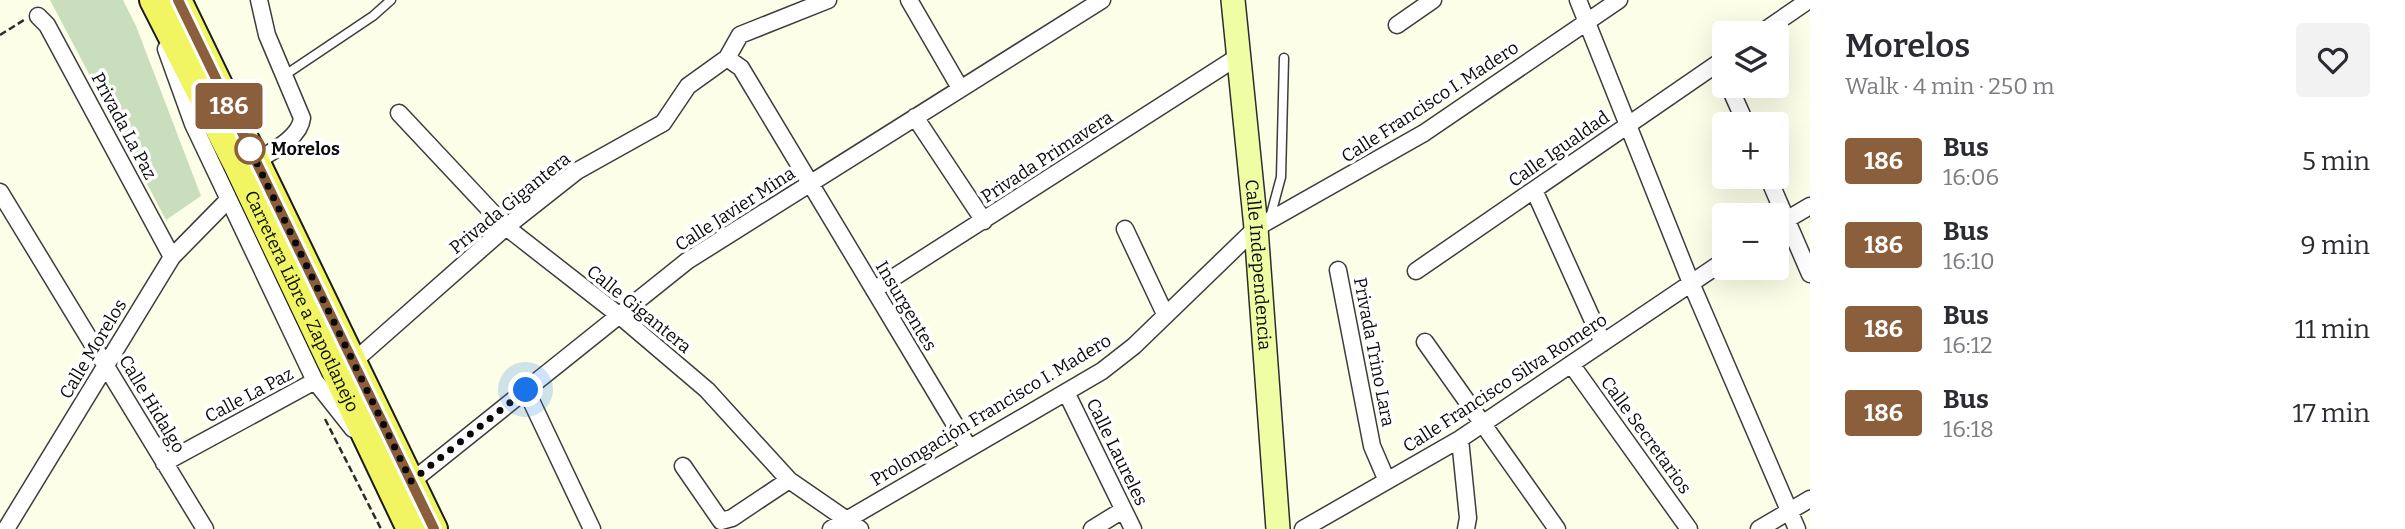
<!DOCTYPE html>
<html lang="en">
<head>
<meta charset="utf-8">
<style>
	body { margin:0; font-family:Bitter,serif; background:#f2f2f3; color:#2b2b33; height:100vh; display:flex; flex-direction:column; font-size:26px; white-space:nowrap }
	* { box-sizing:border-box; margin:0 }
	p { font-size:23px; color:#7c7c81 }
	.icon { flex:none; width:38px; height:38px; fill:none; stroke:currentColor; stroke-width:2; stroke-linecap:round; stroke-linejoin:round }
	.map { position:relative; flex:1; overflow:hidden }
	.sheet { display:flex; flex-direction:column; background:#fff; width:595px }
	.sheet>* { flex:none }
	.badge { padding:0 14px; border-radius:5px; font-size:24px; line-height:46px }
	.controls { position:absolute; left:1712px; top:21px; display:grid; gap:14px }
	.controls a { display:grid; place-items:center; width:77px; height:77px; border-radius:7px; background:#fff; box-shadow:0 7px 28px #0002; font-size:35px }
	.you { position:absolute; width:35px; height:35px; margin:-18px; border:5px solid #fff; border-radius:50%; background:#1a73e8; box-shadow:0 0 0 10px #1a73e833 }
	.map>.badge { position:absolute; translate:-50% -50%; box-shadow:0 0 0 4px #fff }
	.round { display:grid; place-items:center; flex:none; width:74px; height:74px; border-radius:7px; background:#f2f2f3 }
	.headline { display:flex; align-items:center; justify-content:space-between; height:119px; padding:0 35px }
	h1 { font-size:33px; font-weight:600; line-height:52px }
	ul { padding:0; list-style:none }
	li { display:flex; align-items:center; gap:21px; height:84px; padding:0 35px }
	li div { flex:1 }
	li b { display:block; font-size:26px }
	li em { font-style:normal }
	li .badge { min-width:77px; font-weight:700; text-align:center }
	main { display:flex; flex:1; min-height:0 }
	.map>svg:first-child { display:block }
	.cemetery { fill:#c9debc }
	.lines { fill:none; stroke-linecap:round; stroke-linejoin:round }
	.lane-casing { stroke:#3d3d3d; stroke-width:11 }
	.street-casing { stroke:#3d3d3d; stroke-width:19 }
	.secondary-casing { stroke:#2c2c2c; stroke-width:26 }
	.primary-casing { stroke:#1b1b1b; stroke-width:30 }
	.path { stroke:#2c2c2c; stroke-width:2.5; stroke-dasharray:7 3.5; stroke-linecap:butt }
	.lane { stroke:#fff; stroke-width:8 }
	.street { stroke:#fff; stroke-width:16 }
	.secondary { stroke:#effda5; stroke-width:23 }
	.primary { stroke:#f1f562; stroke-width:26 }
	.line-casing { stroke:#fff; stroke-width:16 }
	.line { stroke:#8b5e3c; stroke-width:10 }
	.walk { stroke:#0a0a0a; stroke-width:7; stroke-dasharray:0 12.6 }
	.stop-dot { fill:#fff; stroke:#8b5e3c; stroke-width:3.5 }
	.labels { text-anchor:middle; stroke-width:7; stroke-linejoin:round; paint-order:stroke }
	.street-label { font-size:18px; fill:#0a0a0a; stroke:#fff }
	.stop-label { font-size:18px; font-weight:bold; fill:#0a0a0a; stroke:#fff; text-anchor:start }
</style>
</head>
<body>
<main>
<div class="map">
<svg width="1810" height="529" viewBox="0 0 1810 529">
	<rect width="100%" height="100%" fill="#fdfee8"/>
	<!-- cemetery -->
	<path class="cemetery" d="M50 0H123L136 26 201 196 166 220Z"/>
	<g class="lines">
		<!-- lane casing -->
		<g class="lane-casing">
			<path id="lane" d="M285 75 373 16 391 0
				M1270 218 1281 177 1284 58"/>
		</g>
		<!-- street casing -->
		<g class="street-casing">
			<path id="street" d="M909 0 960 88
				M1578 0 1691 283 1797 529
				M38 16 47 25 172 257
				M1397 25 1433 0
				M1761 33 1809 0
				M166 49 193 124 315 381 353 429
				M727 58 741 68 969 448
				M727 58 740 35 828 0
				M1729 86 1746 124
				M399 113 506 227 620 316 707 390 789 480 860 529
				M915 117 984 221
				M255 162C271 152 300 138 302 118L267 35 259 0
				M1768 177 1810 274
				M1534 190 1603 343
				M0 192 205 529
				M1776 226 1810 206
				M1125 229 1165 314
				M1338 270 1372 446 1387 481
				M1416 271 1724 59
				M874 290 1239 56
				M1425 342 1557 529
				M353 362 506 227 577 171 663 123 688 86 727 58
				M1571 364 1689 529
				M526 390 592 529
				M1066 392 1133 529
				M1460 439 1468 518 1466 529
				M164 463 315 381
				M683 466 721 521 732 518 789 480
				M411 482 687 261 1102 0
				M6 529 172 257 228 200
				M831 529 1102 371 1134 346 1256 228 1424 133 1619 0
				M1092 529 1123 510
				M1303 529 1460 439 1724 261
				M1759 529 1810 499"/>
		</g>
		<!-- secondary casing -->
		<g class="secondary-casing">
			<g id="secondary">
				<path id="s1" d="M1233 0 1256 228 1278 529"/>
			</g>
		</g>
		<!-- primary casing -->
		<g class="primary-casing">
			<g id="primary">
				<path id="s2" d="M153 0 236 163 410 529"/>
				<path d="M178 0 434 529"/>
			</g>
		</g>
		<!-- path -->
		<path class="path" d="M0 35 24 20
			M325 419 381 529"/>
		<!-- lane -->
		<use href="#lane" class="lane"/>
		<!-- street -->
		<use href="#street" class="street"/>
		<!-- secondary -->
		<use href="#secondary" class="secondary"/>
		<!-- primary -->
		<use href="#primary" class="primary"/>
	</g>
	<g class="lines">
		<!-- line casing -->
		<g class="line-casing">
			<path id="line" d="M178 0 434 529"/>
		</g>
		<!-- line -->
		<use href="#line" class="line"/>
		<!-- walk -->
		<path class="walk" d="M250 149 248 145 411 481 526 390"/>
	</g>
	<!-- markers -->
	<circle class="stop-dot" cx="250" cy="149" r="14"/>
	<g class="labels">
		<!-- street labels -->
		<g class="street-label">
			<text transform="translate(1430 102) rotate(-33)" y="6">Calle Francisco I. Madero</text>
			<text transform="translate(124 126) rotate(62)" y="6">Privada La Paz</text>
			<text transform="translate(1559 149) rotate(-35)" y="6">Calle Igualdad</text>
			<text transform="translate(1047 157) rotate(-33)" y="6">Privada Primavera</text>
			<text transform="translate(510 203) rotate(-39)" y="6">Privada Gigantera</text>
			<text transform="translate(735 209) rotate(-33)" y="6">Calle Javier Mina</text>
			<text dy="6" stroke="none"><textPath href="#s1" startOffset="266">Calle Independencia</textPath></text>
			<text dy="6" stroke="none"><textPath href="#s2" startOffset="336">Carretera Libre a Zapotlanejo</textPath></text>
			<text transform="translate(906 306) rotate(59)" y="6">Insurgentes</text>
			<text transform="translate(639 309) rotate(39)" y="6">Calle Gigantera</text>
			<text transform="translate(93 349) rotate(-59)" y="6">Calle Morelos</text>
			<text transform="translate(1374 352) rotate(79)" y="6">Privada Trino Lara</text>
			<text transform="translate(1505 383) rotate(-33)" y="6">Calle Francisco Silva Romero</text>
			<text transform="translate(249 395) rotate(-28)" y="6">Calle La Paz</text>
			<text transform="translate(152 404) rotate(59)" y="6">Calle Hidalgo</text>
			<text transform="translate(991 410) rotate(-31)" y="6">Prolongación Francisco I. Madero</text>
			<text transform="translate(1646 435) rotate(54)" y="6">Calle Secretarios</text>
			<text transform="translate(1117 452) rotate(64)" y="6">Calle Laureles</text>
		</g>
		<!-- stop labels -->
		<g class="stop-label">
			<text x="271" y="155">Morelos</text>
		</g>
	</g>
</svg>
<div class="controls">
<a><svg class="icon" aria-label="layers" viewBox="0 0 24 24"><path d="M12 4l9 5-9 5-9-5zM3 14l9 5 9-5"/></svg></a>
<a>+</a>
<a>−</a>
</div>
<div class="you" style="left:526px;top:390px"></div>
<b class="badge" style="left:229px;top:106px;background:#8b5e3c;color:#fff">186</b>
</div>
<section class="sheet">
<div class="headline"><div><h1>Morelos</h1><p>Walk · 4 min · 250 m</p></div><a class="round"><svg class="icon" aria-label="heart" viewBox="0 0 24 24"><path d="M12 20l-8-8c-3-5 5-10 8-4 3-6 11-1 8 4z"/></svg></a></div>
<ul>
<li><span class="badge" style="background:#8b5e3c;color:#fff">186</span><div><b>Bus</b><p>16:06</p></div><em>5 min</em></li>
<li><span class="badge" style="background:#8b5e3c;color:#fff">186</span><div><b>Bus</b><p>16:10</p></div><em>9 min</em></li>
<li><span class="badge" style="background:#8b5e3c;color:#fff">186</span><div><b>Bus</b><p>16:12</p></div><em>11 min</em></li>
<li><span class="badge" style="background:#8b5e3c;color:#fff">186</span><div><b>Bus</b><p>16:18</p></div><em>17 min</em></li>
</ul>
</section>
</main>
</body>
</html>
